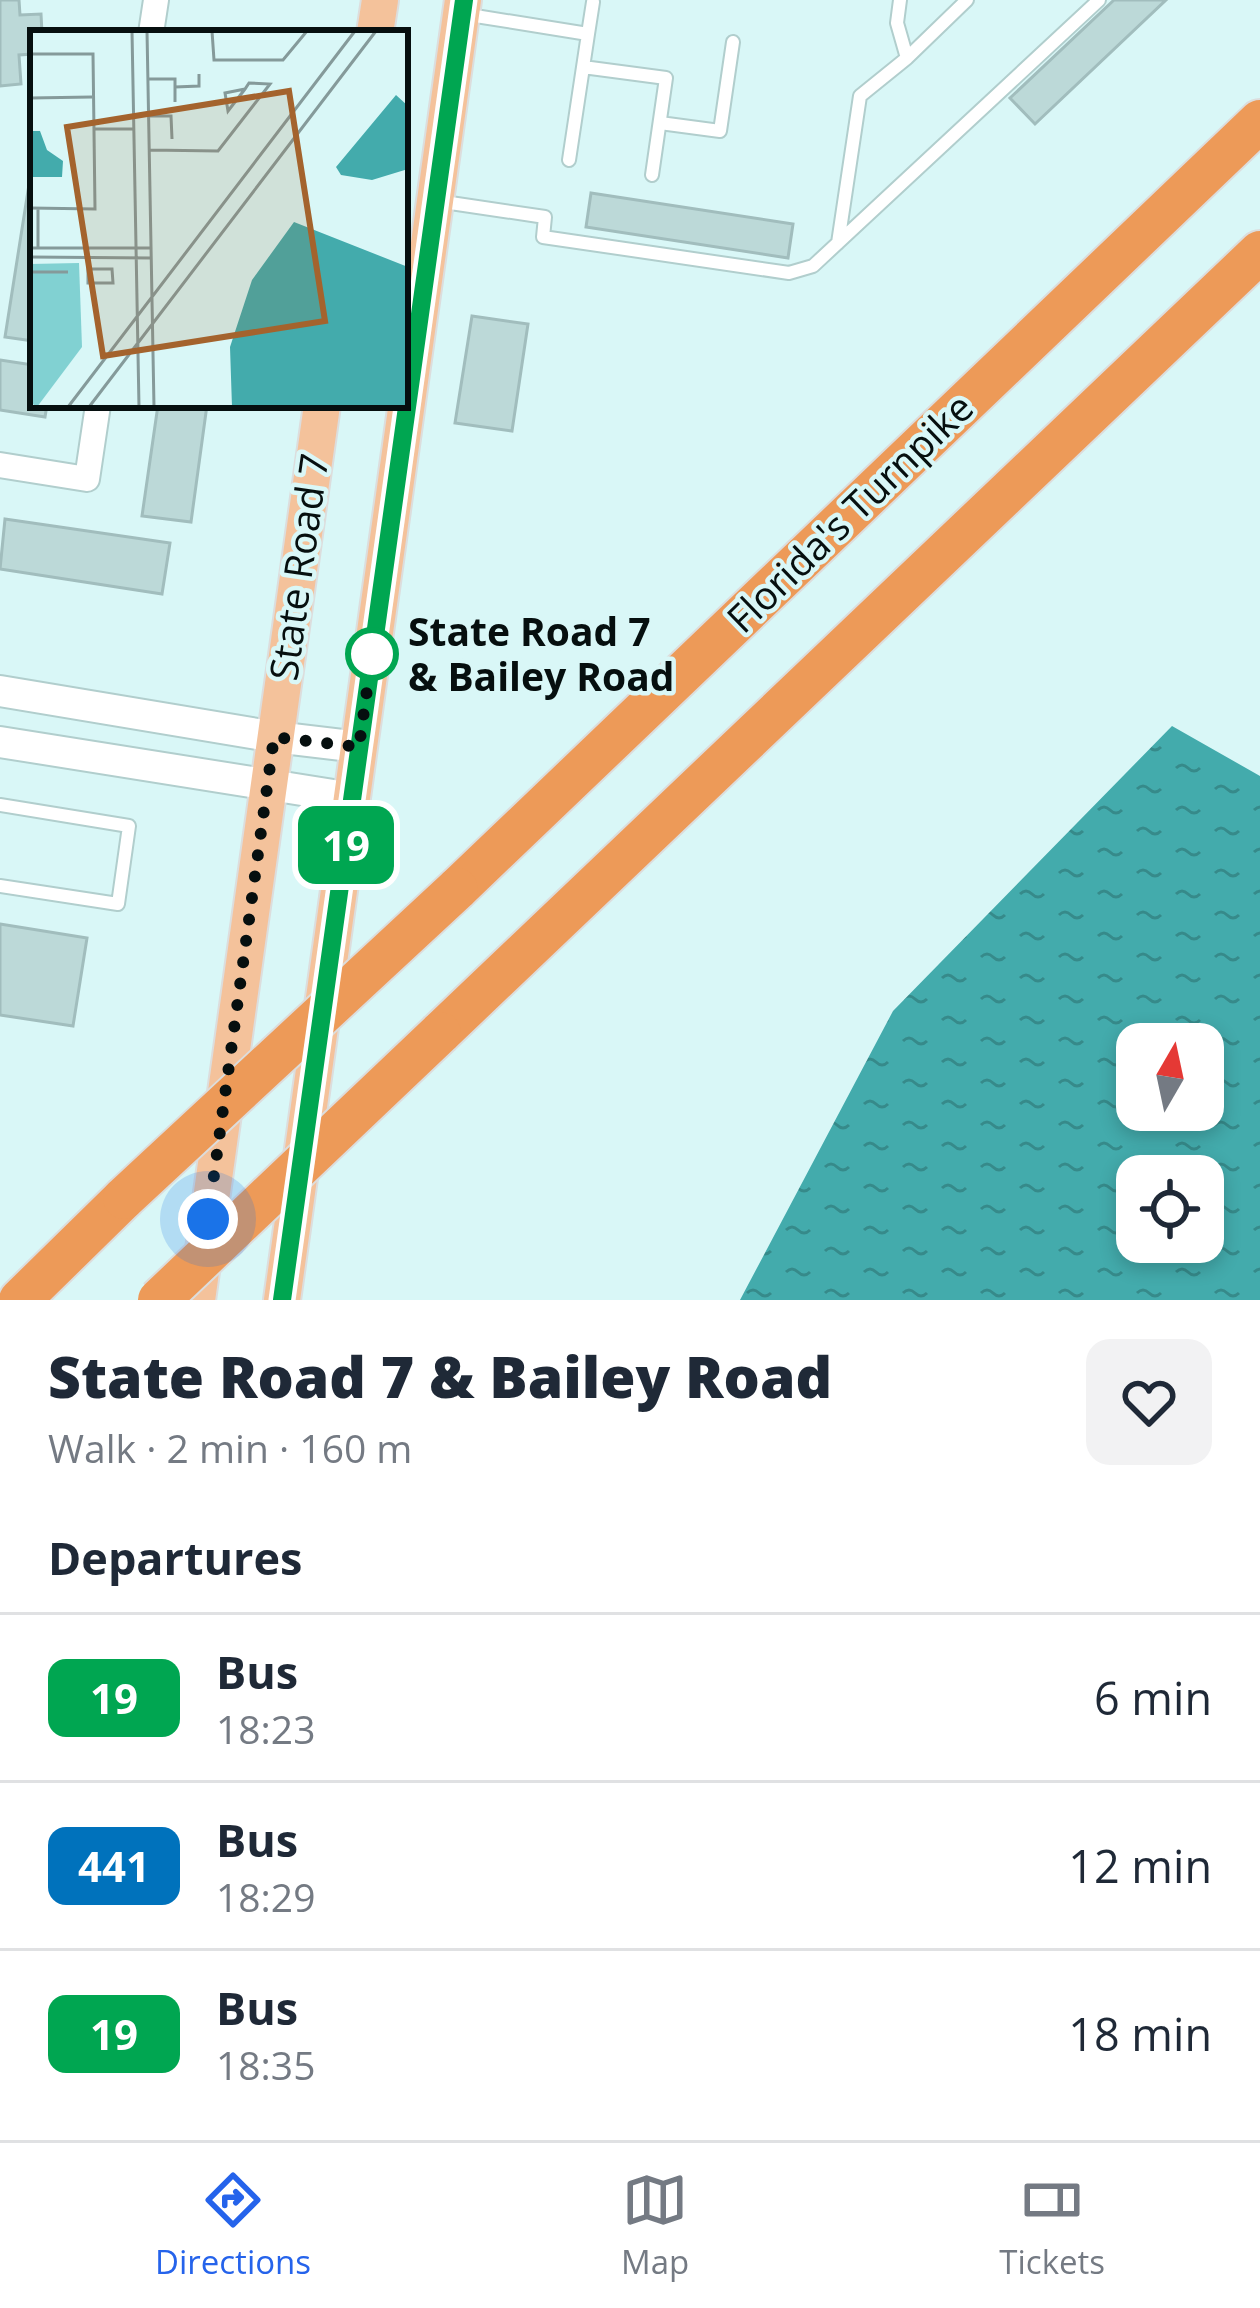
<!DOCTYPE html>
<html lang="en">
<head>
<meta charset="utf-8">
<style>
	body { margin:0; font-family:"Open Sans",sans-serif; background:#f2f2f3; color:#1f2937; height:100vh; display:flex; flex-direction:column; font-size:45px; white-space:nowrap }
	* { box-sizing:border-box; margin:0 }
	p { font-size:39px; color:#747a83 }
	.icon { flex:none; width:66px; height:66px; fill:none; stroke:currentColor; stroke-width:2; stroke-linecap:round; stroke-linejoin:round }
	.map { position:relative; height:1300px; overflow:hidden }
	.side { display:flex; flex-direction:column; background:#fff; flex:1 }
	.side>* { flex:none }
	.badge { padding:0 24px; border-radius:18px; font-size:42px; line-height:78px }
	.needle { width:78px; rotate:9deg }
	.fabs { position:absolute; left:1116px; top:1023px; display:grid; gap:24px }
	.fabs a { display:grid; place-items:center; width:108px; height:108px; border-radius:24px; background:#fff; box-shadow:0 6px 18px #0003; font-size:60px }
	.you { position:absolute; width:60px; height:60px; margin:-30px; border:9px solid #fff; border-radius:50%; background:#1a73e8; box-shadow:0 0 0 18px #1a73e833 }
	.map>.badge { position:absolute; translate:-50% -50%; box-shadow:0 0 0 6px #fff }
	h2 { padding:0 48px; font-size:45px; line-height:108px }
	.round { display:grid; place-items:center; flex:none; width:126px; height:126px; border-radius:24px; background:#f2f2f3 }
	.head { display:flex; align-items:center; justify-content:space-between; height:204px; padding:0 48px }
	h1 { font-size:57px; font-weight:800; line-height:90px }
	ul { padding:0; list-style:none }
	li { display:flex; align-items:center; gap:36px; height:168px; padding:0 48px; border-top:3px solid #e0e1e3 }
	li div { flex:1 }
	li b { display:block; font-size:45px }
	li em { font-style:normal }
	li .badge { min-width:132px; font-weight:700; text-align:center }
	.tabs { display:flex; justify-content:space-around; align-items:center; height:168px; border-top:3px solid #e0e1e3; background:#fff; font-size:33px; color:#747a83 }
	.tabs a { display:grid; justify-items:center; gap:6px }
	.tabs .selected { color:#2563eb }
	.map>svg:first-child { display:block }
	.water { fill:url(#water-ripples); fill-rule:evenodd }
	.building { fill:#bcd9d8; stroke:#a1bdbd; stroke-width:3 }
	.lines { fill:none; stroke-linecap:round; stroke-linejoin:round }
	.service-casing { stroke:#b1cecd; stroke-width:16 }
	.minor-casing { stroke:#b1cecd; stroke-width:28 }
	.tertiary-casing { stroke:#b1cecd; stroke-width:34 }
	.primary-casing { stroke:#dcdddd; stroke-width:40 }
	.motorway-casing { stroke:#dcdddd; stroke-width:46 }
	.service { stroke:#fff; stroke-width:12 }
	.minor { stroke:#fff; stroke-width:24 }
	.tertiary { stroke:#fff; stroke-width:30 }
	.primary { stroke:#f4c29b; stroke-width:36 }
	.motorway { stroke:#ed9a58; stroke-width:42 }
	.motorway-bridge-casing { stroke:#dcdddd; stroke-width:46; stroke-linecap:butt }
	.motorway-bridge { stroke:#ed9a58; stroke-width:42 }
	.line-casing { stroke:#fff; stroke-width:27 }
	.line { stroke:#00a651; stroke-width:18 }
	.walk { stroke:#060f0f; stroke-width:12; stroke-dasharray:0 21.6 }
	.stop-dot { fill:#fff; stroke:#00a651; stroke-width:6 }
	.labels { text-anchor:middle; stroke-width:9; stroke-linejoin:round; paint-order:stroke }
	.street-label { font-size:39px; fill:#060f0f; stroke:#d9f7f7 }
	.stop-label { font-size:39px; font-weight:bold; fill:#060f0f; stroke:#d9f7f7; text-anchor:start }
	.inset-road { fill:none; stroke:#859a9a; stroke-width:3 }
	.view { fill:#a4632d; fill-opacity:0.15; stroke:#a4632d; stroke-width:6 }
	.inset-edge { fill:none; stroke:#060f0f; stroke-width:6 }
</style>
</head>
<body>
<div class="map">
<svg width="1260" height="1300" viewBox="0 0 1260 1300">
	<defs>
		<pattern id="water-ripples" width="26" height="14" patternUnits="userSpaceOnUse" patternTransform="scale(3)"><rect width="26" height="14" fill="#43abac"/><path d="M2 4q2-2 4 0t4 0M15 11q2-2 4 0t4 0" fill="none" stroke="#368a8a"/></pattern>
	</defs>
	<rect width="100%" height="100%" fill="#d9f7f7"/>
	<!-- water -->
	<path class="water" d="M1172 726 1260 776V1300H740L893 1011ZM1137 1044H1203V1110H1137ZM1137 1176H1203V1242H1137Z"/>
	<!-- building -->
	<path class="building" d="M0 0H19L20 15 41 14 42 33 30 35 32 54 19 55 21 84 0 86Z
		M1114 0H1166L1035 124 1010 98Z
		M33 159V341L5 337Z
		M591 193 793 224 788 258 586 227Z
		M472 316 528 324 512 431 455 423Z
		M0 360 33 365V405H47L45 417 0 410Z
		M158 405H207L191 522 142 516Z
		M5 519 170 543 162 594 0 569Z
		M0 924 87 938 73 1026 0 1015Z"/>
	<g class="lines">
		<!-- service casing -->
		<g class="service-casing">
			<path id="service" d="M900 0 897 23 907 58 967 0
				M463 14 588 34 569 160
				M588 34 593 2
				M583 67 666 78 652 175
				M660 123 720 131 733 42
				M437 201 545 217 543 237 789 273 813 266 1099 0
				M838 243 860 96 907 58
				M0 805 129 826 118 904 0 886"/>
		</g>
		<!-- minor casing -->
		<g class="minor-casing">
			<path id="minor" d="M151 33 156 0
				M0 465 87 479 98 405"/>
		</g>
		<!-- tertiary casing -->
		<g class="tertiary-casing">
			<path id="tertiary" d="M0 691 275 737 359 747
				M0 742 352 798"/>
		</g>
		<!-- primary casing -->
		<g class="primary-casing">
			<path id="primary" d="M375 33 380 0
				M197 1300 322 405
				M282 1300 463 0"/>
		</g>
		<!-- motorway casing -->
		<g class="motorway-casing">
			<path id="motorway" d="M457 889 1260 121
				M440 1033 1260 252
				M20 1300 124 1198"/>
		</g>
		<!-- service -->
		<use href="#service" class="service"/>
		<!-- minor -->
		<use href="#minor" class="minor"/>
		<!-- tertiary -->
		<use href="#tertiary" class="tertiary"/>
		<!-- primary -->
		<use href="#primary" class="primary"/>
		<!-- motorway -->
		<use href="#motorway" class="motorway"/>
		<!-- motorway-bridge casing -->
		<g class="motorway-bridge-casing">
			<path id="motorway-bridge" d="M124 1198 457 889
				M159 1300 440 1033"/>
		</g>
		<!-- motorway-bridge -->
		<use href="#motorway-bridge" class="motorway-bridge"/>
	</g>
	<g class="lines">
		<!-- line casing -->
		<g class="line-casing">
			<path id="line" d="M282 1300 464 0"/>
		</g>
		<!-- line -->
		<use href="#line" class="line"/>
		<!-- walk -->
		<path class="walk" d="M208 1219 274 737 359 747 372 654"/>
	</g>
	<!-- markers -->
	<circle class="stop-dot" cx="372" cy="654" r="24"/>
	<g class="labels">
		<!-- street labels -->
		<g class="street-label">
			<text transform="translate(850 513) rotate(-44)" y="14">Florida's Turnpike</text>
			<text transform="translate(299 567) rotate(-82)" y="14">State Road 7</text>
		</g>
		<!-- stop labels -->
		<g class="stop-label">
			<text x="408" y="646">State Road 7<tspan x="408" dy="45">&amp; Bailey Road</tspan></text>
		</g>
	</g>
	<!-- overview -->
	<g transform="translate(30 30)">
		<rect width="378" height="378" fill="#d9f7f7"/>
		<path d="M49 233 52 317 7 377 0 372V234Z" fill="#81d1d2"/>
		<path d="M366 65 378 76V139L342 150 311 145 306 137ZM0 101H10L17 120 33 131 32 147H0ZM264 192 378 237V377H202L200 317 222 250Z" fill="#43abac"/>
		<path class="inset-road" d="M102 1 109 377M117 1 124 377M182 1 184 30H253L277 1M0 24H63L65 179 0 178M118 49H145V72M145 57 169 56V44M0 68 62 67M118 86H141L142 109M64 99H103M119 120 188 121 240 54 219 53 215 59 198 81 195 63 215 59M8 178V217M0 218H121M0 227 121 228M58 227V253H83L82 239H58M0 242H38M38 377 325 1M59 377 346 1"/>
		<path class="view" d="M259 61 295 291 73 326 37 97Z"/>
		<rect width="378" height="378" class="inset-edge"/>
	</g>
</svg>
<div class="fabs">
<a><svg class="needle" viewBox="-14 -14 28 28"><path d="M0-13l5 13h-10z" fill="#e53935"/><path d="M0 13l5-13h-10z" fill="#747a83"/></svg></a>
<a><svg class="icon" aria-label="locate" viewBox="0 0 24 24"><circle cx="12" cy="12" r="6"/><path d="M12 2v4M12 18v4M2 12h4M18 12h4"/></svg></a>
</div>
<div class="you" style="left:208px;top:1219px"></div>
<b class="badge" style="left:346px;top:845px;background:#00a651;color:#fff">19</b>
</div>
<section class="side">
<div class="head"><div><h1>State Road 7 &amp; Bailey Road</h1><p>Walk · 2 min · 160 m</p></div><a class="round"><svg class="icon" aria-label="heart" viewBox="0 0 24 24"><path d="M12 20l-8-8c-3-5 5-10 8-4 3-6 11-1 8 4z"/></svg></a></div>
<h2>Departures</h2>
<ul>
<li><span class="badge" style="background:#00a651;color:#fff">19</span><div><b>Bus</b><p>18:23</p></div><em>6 min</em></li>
<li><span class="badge" style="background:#0072bc;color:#fff">441</span><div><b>Bus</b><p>18:29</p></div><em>12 min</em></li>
<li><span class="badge" style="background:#00a651;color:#fff">19</span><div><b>Bus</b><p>18:35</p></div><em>18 min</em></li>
</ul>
</section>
<nav class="tabs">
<a class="selected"><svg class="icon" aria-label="directions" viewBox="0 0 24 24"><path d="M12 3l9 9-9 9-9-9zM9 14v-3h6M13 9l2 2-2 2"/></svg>Directions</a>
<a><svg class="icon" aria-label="map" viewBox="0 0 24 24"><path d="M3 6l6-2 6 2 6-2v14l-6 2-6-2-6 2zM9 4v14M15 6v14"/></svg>Map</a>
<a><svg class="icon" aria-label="tickets" viewBox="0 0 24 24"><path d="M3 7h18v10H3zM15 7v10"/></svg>Tickets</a>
</nav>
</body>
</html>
